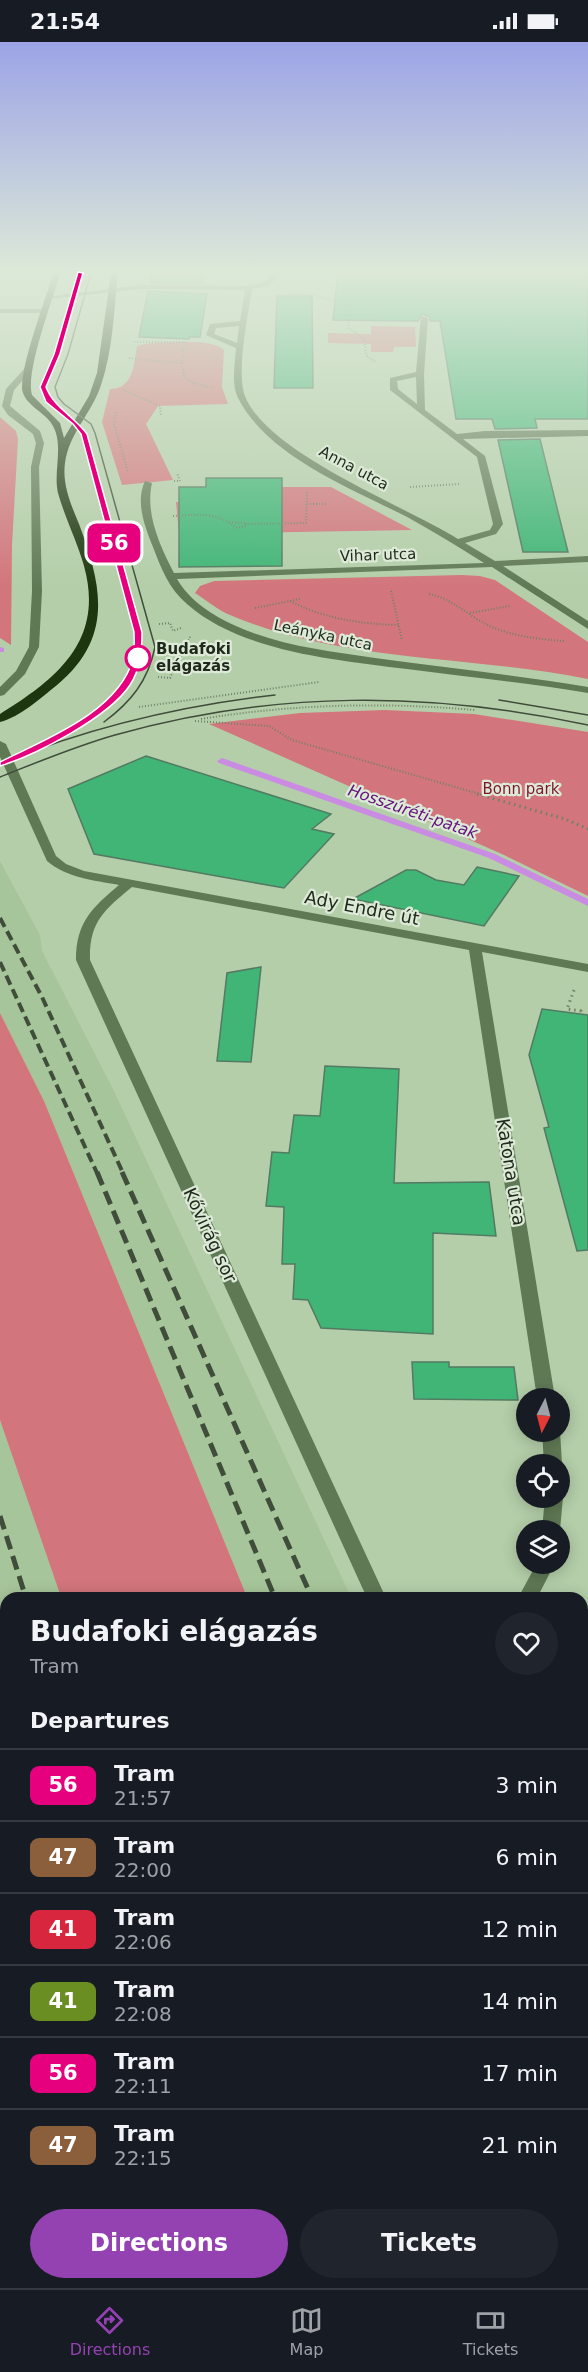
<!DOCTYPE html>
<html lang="en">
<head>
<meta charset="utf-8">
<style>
	body { margin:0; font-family:"DejaVu Sans",sans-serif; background:#20242c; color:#f1f3f6; height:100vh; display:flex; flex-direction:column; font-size:22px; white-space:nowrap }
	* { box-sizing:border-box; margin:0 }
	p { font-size:20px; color:#9ea1a6 }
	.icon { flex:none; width:33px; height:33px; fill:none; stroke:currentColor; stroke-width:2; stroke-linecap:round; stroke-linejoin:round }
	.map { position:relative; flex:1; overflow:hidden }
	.panel { position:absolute; left:0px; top:1550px; width:588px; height:698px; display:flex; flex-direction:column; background:#171b24; border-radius:18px 18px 0 0; box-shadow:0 3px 15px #0003 }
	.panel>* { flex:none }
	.badge { padding:0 12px; border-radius:9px; font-size:21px; line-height:39px }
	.needle { width:39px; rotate:186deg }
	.fabs { position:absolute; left:516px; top:1346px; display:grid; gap:12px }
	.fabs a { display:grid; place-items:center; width:54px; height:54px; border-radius:50%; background:#171b24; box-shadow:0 3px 15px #0003; font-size:30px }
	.map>.badge { position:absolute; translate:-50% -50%; box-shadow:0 0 0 3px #fff }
	h2 { padding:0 30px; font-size:22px; line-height:54px }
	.round { display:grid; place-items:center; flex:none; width:63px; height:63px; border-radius:32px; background:#20242c }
	.summary { display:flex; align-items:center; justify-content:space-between; height:102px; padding:0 30px }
	h1 { font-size:28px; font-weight:700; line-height:45px }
	.action { display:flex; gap:12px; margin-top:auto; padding:12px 30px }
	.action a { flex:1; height:69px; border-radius:36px; background:#9442b1; color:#fff; font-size:24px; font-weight:700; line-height:69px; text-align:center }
	.action a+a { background:#20242c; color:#f1f3f6 }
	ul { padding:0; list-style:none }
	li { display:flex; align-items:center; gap:18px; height:72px; padding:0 30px; border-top:2px solid #363941 }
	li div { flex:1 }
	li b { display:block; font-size:22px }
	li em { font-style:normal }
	li .badge { min-width:66px; font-weight:700; text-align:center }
	.status { display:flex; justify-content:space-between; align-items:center; height:42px; padding:0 30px; background:#171b24; direction:ltr }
	.status svg { height:16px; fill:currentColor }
	.tab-bar { display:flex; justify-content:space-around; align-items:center; height:84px; border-top:2px solid #363941; background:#171b24; font-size:16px; color:#9ea1a6 }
	.tab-bar a { display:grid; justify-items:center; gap:3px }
	.tab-bar .selected { color:#9442b1 }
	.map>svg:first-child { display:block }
	.built { fill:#a7c59a }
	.green { fill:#d2757c }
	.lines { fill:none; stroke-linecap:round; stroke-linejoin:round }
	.stream { fill:#ca8be3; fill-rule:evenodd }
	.building { fill:#40b576; stroke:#537a62; stroke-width:1.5 }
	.path-far1 { stroke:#6f8268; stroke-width:2; stroke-dasharray:1 2; stroke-linecap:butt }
	.path { stroke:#6f8268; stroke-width:3; stroke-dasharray:1.5 4; stroke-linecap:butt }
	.minor { fill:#607955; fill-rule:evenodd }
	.major { fill:#1d360f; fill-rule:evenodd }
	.tram { stroke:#3f4d3a; stroke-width:1.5 }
	.rail-far2 { stroke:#3f4d3a; stroke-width:4; stroke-dasharray:10 5; stroke-linecap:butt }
	.rail-far1 { stroke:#3f4d3a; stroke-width:5; stroke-dasharray:14 7; stroke-linecap:butt }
	.rail { stroke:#3f4d3a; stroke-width:7; stroke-dasharray:18 9; stroke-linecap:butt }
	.line { fill:#e6007e; stroke:#fff; stroke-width:1.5 }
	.stop-dot { fill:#fff; stroke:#e6007e; stroke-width:3 }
	.labels { text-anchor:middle; stroke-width:4.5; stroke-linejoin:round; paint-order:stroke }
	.far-street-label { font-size:15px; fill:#1f291b; stroke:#ddead7 }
	.far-stop-label { font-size:15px; font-weight:bold; fill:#1f291b; stroke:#ddead7; text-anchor:start }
	.far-park-label { font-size:15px; fill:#7e172b; stroke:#ddead7 }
	.far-water-label { font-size:16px; font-style:italic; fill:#64127d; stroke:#ddead7 }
	.street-label { font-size:18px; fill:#1f291b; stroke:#ddead7 }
</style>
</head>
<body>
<div class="status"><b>21:54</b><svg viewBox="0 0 49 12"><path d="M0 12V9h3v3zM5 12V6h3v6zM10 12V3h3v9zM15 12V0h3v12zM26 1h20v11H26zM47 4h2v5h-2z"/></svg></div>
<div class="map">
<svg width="588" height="2246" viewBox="0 0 588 2246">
	<rect width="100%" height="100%" fill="#b4cea9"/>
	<!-- built -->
	<path class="built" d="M0 819 40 893 42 909 113 1047 351 1555H247L44 1059 0 971Z
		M0 1378 61 1555 6 1556V2241H298L300 2246H0Z
		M588 1766V1860L582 1848V1768Z
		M582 2050 588 2063V2246H530L528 2241H582Z"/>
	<!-- green -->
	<path class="green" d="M371 284 415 285 416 305H394L393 310H371V302L328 301V291L371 292Z
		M151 301C169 301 212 296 224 308L222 345 228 362 158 364 146 382 173 438 122 443 102 380 110 347C133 347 134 323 137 304Z
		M0 375 16 389 18 397 12 503 11 603 0 596Z
		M282 445H331L412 488 179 492 176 460H282Z
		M462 533 480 534 495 538 588 600V637C469 613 344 621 230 573 218 568 206 558 195 551L200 544 214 539Z
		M385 668 474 672 588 690V854L504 813 209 682 300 671Z
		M0 971 44 1059 247 1555H61L0 1378Z
		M298 2241H528L530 2246H300Z"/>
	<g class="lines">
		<!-- stream -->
		<path class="stream" d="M0 605 4 606V610H0Z
			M222 716 495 812 588 857V864L489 816 219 721 217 719Z"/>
	</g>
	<!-- building -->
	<path class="building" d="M152 231H203L202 241H150Z
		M338 231H588V377H535L537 386 495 387 492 377H456L440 279H430V275L422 272 418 279 333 278Z
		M148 249 207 252 200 295H189V297L139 295Z
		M277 254H312L313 346H274Z
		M540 397 558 470 568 510H523L498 398Z
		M206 436H282V524L179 525V445H206Z
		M146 714 331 772 312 787 334 792 284 846 94 812 68 747Z
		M477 825 519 834 484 884 353 857 406 828H416L436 838 464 843Z
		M261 925 251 1020 217 1019 227 931Z
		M542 967 588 973V1208L577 1209 544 1086 549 1085 529 1013Z
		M325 1024 399 1027 394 1141 489 1140 496 1194 433 1191V1292L321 1286 308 1258 293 1257 295 1222H282L284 1165 266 1164 272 1110 289 1111 294 1073 320 1074Z
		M412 1320H449V1325H514L518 1358 414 1357Z"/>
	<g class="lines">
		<!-- path-far1 -->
		<path class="path-far1" d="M291 252 314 253 345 262H405
			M345 262 349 286 364 297 366 313 375 320
			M134 300H186
			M184 300 182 321 184 335 193 341 214 346
			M129 316 182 321
			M123 348 160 364 161 373
			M116 370 114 382 128 430
			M174 439H180L177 431
			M410 445 460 442
			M307 462H328
			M173 474C199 473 215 469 237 486L246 484V482L306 481 307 449
			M229 480 246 481
			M391 549 402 598
			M429 552C450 556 464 570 482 580 507 594 537 597 564 599
			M290 559C325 577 361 582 400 583
			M255 566 300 557
			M470 571 510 564
			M159 582 170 581 173 589 181 586
			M158 635 170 636 191 593
			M139 665 319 640
			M201 677C293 662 383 660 475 668
			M195 679 269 684 292 698 483 753"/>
		<!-- path -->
		<path class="path" d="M477 752 565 777 588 787
			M574 948 567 967 581 969 579 972"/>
		<!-- minor -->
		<path class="minor" d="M274 231H281L269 244 252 247C248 273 236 331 245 354 267 411 405 464 458 497L490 488 493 482 477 415 390 348V336L416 330 421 274 428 276 424 332 425 368 457 392 485 389 588 388V394L463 397 485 414 503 482 496 492 465 501 495 519 588 514V520L503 524 588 579V587L492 525 177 537C190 559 213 574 236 584 280 604 328 609 375 616 446 626 517 633 588 645V651C528 641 467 635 407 627 338 618 241 610 187 562 169 547 161 526 153 505 145 485 135 460 145 439L152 441C145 472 160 504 174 531L484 521C459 505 434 490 409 476 353 447 268 415 238 356 231 342 235 322 236 306L206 293 210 282 240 279 245 248 141 247 49 257 45 255 141 243 249 244 264 240ZM239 284 237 301 214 292 216 286ZM416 335 417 362 398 347 397 339Z
			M0 267H44L48 269 44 271H0Z
			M25 326 32 328 14 348 10 364 40 389 44 401 39 425 42 549 39 605 25 632 4 653 0 654V645L16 629 29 605 32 549 31 425 36 401 33 392 8 373 2 364 6 347Z
			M0 699 6 702 56 814 66 822 84 829 588 922V930L482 910 555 1356H537L469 908 132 845C104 868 89 880 90 918L386 1556H367L76 918C76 880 92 866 119 843 93 838 67 836 47 819L0 715Z
			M542 1389H560L562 1422 560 1426V1422H544Z
			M560 1450 563 1455 560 1488H542L545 1455H560Z
			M537 1521H555L537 1556H518Z
			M582 1970 588 1972V2003L582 2001Z
			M0 2165 6 2167V2216L0 2214Z
			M6 2232V2241H26L28 2246H2V2241Z"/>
		<!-- major -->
		<path class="major" d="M53 231H60C53 258 25 329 32 353L60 381 64 396 89 354 97 331 111 231H118C114 268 113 308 101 343 92 371 69 391 65 421 62 442 71 463 79 482 102 544 114 595 57 643 41 656 20 675 0 680V672C56 637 105 599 84 524 77 499 65 476 58 451 53 429 64 404 53 384 46 370 23 363 22 346 22 318 45 260 53 231Z"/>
		<!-- tram -->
		<path class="tram" d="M91 231 68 312 55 345 58 355 64 362 91 382 95 391 155 605C148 639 131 660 104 680
			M499 658 588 673
			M66 690C108 666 138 642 138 590L84 391 51 363 43 348 46 336 61 299 80 231
			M0 722C89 685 180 664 275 653
			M0 735C38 720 76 704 115 693 274 648 428 649 588 683"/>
		<!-- rail-far2 -->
		<path class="rail-far2" d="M0 876 42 955 123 1131
			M0 920 97 1131"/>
		<!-- rail-far1 -->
		<path class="rail-far1" d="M97 1130 275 1556
			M122 1130 312 1556
			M0 1474 26 1556
			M0 1600 5 1619"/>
		<!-- rail -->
		<path class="rail" d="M5 1617 6 1622
			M582 2165 588 2179
			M165 2241 167 2246
			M253 2241 255 2246
			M566 2241 568 2246"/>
	</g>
	<!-- sky -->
	<linearGradient id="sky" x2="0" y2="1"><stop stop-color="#9ca4e6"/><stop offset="0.42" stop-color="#dde9d8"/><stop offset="1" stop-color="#dde9d8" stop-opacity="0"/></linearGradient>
	<rect width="588" height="546" fill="url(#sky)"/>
	<!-- line -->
	<path class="line" d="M78 230 83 231 60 312 46 345C54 366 74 374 87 392L142 590C142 609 141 626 130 643 109 675 36 713 0 724V720C43 698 118 671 133 617 135 609 134 598 134 590L81 392 73 382 46 360 40 345 54 312Z"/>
	<!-- markers -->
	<circle class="stop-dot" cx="138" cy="616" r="12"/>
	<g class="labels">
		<!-- far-street labels -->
		<g class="far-street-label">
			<text transform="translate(354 426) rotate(28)" y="5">Anna utca</text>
			<text transform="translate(378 513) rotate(-2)" y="5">Vihar utca</text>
			<text transform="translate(323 593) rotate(12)" y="5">Leányka utca</text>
		</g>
		<!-- far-stop labels -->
		<g class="far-stop-label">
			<text x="156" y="612">Budafoki<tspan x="156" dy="17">elágazás</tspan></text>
		</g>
		<!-- far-park labels -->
		<g class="far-park-label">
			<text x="521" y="752">Bonn park</text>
		</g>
		<!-- far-water labels -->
		<g class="far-water-label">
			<text transform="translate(413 769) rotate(19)" y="6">Hosszúréti-patak</text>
		</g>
		<!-- street labels -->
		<g class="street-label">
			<text transform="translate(362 866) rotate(11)" y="6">Ady Endre út</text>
			<text transform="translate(511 1130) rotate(81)" y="6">Katona utca</text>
			<text transform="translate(210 1193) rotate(65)" y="6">Kővirág sor</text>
		</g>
	</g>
</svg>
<div class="fabs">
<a><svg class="needle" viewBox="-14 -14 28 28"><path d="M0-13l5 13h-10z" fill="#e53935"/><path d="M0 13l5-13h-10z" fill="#9ea1a6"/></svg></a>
<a><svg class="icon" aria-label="locate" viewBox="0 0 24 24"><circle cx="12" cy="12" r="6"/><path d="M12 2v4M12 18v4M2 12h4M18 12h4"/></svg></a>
<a><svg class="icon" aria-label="layers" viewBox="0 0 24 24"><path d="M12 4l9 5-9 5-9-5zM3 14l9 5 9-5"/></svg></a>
</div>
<b class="badge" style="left:114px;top:501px;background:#e6007e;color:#fff">56</b>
<section class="panel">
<div class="summary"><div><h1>Budafoki elágazás</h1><p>Tram</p></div><a class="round"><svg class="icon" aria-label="heart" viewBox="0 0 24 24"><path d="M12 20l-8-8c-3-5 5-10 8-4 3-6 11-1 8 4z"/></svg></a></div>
<h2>Departures</h2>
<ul>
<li><span class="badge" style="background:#e6007e;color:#fff">56</span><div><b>Tram</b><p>21:57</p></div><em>3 min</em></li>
<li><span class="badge" style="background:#8b5e3c;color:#fff">47</span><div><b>Tram</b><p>22:00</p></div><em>6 min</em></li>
<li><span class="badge" style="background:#d7263d;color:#fff">41</span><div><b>Tram</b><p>22:06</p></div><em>12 min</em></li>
<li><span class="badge" style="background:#6b8e23;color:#fff">41</span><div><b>Tram</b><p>22:08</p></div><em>14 min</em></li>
<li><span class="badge" style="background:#e6007e;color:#fff">56</span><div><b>Tram</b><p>22:11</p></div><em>17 min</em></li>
<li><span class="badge" style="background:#8b5e3c;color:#fff">47</span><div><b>Tram</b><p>22:15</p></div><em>21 min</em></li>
</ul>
<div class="action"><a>Directions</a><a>Tickets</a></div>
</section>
</div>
<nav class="tab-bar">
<a class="selected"><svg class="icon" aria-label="directions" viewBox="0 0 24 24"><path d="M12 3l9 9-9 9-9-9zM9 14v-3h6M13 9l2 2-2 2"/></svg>Directions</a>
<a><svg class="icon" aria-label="map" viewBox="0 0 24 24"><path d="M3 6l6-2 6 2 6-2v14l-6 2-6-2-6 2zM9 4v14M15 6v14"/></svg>Map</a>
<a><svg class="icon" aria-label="tickets" viewBox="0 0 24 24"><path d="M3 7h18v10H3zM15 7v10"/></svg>Tickets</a>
</nav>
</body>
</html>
